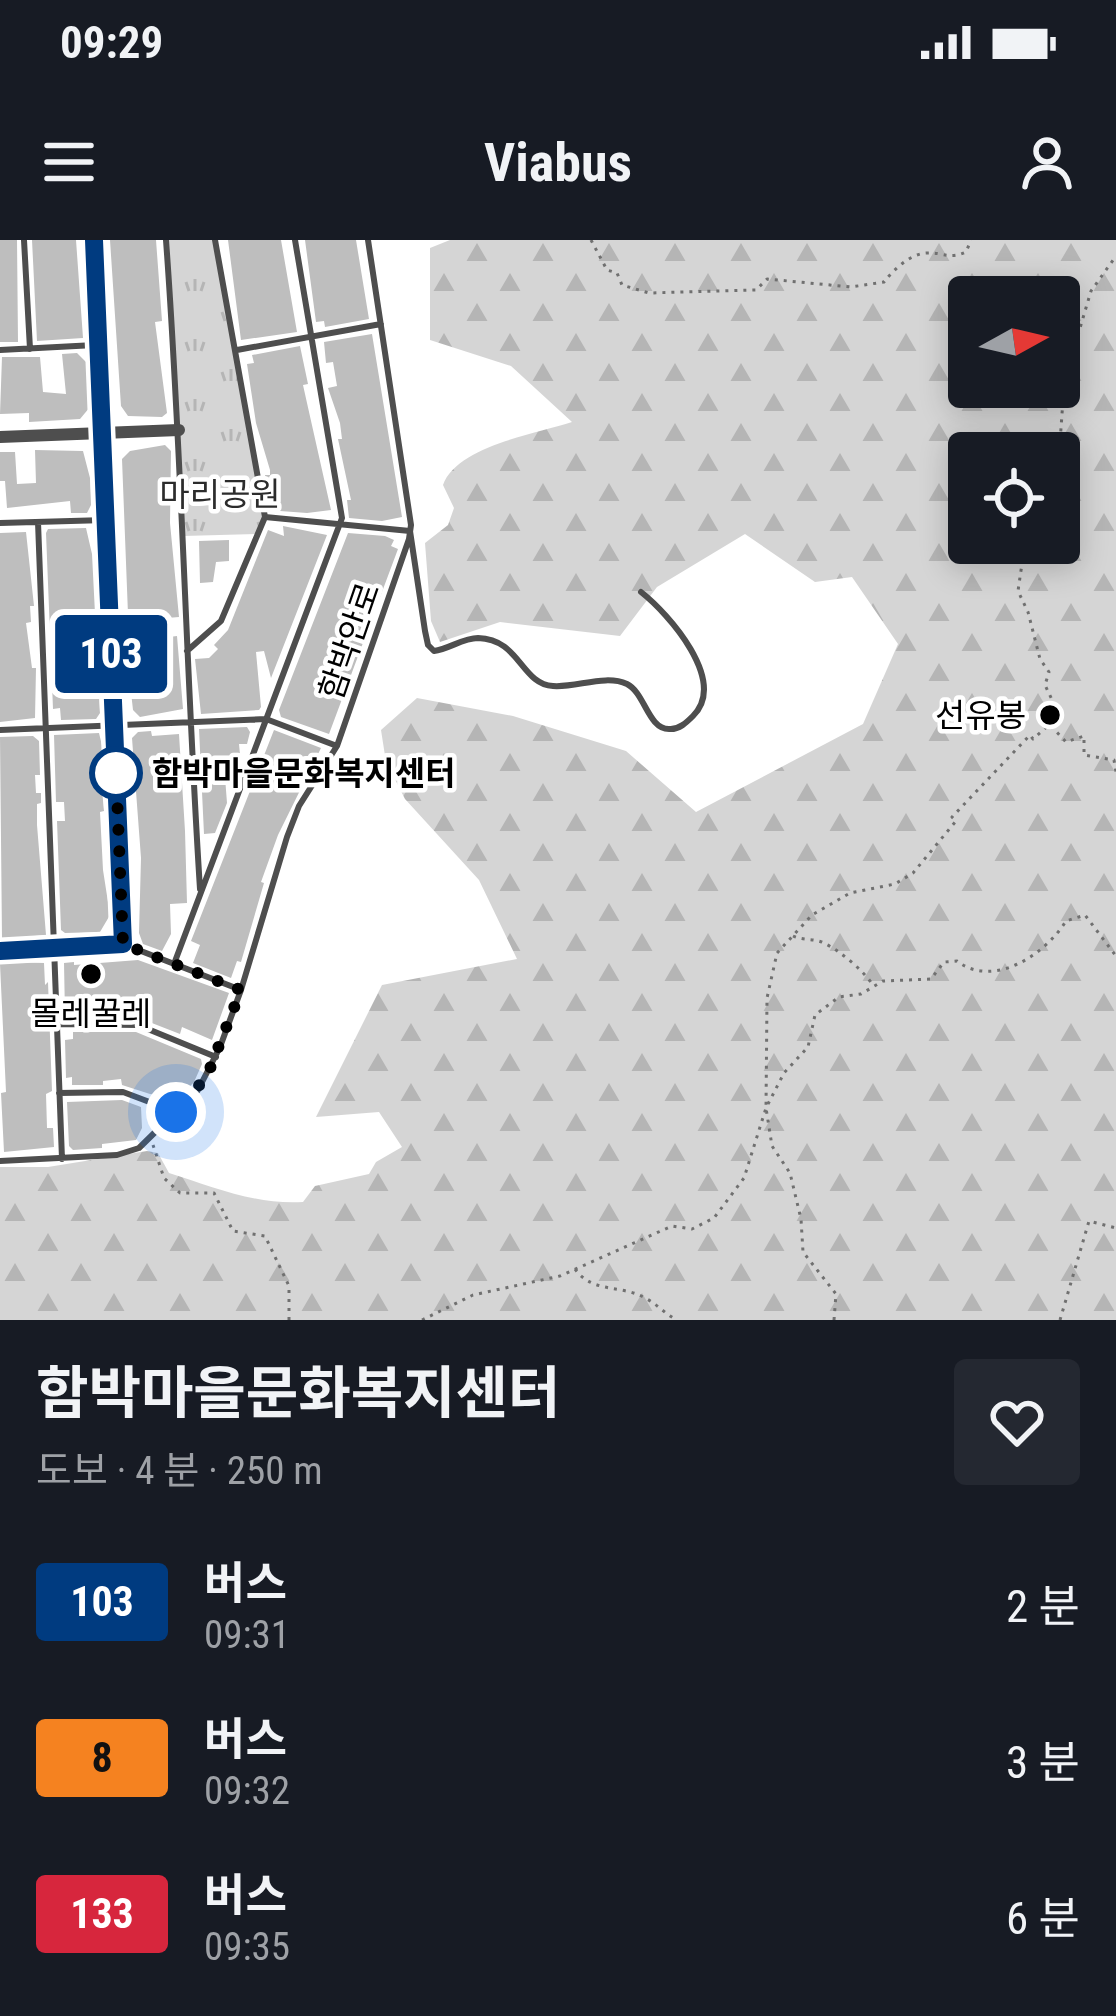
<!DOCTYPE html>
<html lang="ko">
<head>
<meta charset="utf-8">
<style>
	body { margin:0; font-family:"Roboto Condensed","Noto Sans KR",sans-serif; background:#242831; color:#f1f3f6; height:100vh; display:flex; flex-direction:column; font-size:45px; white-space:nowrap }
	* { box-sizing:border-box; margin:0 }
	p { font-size:39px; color:#9ea1a6 }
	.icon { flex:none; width:66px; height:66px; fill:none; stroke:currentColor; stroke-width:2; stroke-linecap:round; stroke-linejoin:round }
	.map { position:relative; height:1080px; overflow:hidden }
	.panel { display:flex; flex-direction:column; background:#171b24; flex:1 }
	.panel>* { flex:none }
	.badge { padding:0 24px; border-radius:9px; font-size:42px; line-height:78px }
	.needle { width:78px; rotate:82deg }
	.tools { position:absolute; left:948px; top:36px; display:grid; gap:24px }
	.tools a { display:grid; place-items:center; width:132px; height:132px; border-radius:12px; background:#171b24; box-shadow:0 6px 30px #0003; font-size:60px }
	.you { position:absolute; width:60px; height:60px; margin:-30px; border:9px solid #fff; border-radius:50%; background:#1a73e8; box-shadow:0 0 0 18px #1a73e833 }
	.map>.badge { position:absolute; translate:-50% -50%; box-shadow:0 0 0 6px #fff }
	.round { display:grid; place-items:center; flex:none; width:126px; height:126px; border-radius:12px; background:#242831 }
	.summary { display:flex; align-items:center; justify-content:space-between; height:204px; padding:0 36px }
	h1 { font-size:57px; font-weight:700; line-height:90px }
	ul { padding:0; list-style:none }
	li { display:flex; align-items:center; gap:36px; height:156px; padding:0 36px }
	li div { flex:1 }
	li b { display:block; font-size:45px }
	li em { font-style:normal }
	li .badge { min-width:132px; font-weight:700; text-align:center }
	.status { display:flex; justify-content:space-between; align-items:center; height:84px; padding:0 60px; background:#171b24; direction:ltr }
	.status svg { height:33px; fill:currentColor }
	header { display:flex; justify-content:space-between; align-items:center; height:156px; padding:0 36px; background:#171b24; font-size:54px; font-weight:700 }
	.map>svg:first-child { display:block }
	.forest { fill:url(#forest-firs); fill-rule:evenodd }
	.park { fill:url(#park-tufts) }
	.building { fill:#bebebe }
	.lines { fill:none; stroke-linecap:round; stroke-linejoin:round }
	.path { stroke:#707070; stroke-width:3; stroke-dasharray:3 6; stroke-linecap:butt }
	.lane { stroke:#4e4e4e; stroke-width:6 }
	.street { stroke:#4e4e4e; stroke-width:12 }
	.line-casing { stroke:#fff; stroke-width:27 }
	.line { stroke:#003b80; stroke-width:18 }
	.walk { stroke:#000; stroke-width:12; stroke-dasharray:0 21.6 }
	.poi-dot { fill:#000; stroke:#fff; stroke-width:4.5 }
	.stop-dot { fill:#fff; stroke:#003b80; stroke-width:6 }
	.labels { text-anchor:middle; stroke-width:9; stroke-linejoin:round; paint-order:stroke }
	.park-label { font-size:33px; fill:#2c2c2c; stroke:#fff }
	.street-label { font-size:33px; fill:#000; stroke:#fff }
	.poi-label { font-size:33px; fill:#000; stroke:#fff; text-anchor:end }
	.stop-label { font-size:33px; font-weight:bold; fill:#000; stroke:#fff; text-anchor:start }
</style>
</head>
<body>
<div class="status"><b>09:29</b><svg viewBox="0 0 49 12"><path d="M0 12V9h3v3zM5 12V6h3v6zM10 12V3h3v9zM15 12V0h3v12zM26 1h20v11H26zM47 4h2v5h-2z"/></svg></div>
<header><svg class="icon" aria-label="menu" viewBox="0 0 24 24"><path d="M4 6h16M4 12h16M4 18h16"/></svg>Viabus<svg class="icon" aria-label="person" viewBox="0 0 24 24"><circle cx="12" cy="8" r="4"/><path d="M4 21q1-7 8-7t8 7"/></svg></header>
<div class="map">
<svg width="1116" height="1080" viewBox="0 0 1116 1080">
	<defs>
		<pattern id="forest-firs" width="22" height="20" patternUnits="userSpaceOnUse" patternTransform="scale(3)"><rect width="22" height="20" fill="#d5d5d5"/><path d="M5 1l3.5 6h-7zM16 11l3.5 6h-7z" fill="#b5b5b5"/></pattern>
		<pattern id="park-tufts" width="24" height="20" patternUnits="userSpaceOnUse" patternTransform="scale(3)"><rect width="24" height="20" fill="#d5d5d5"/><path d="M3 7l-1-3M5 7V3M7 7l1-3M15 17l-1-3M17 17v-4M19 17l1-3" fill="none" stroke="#b5b5b5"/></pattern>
	</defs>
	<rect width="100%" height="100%" fill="#fff"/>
	<!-- forest -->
	<path class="forest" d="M450 0H1116V1080H0V927H48L147 911 158 913 169 933C213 947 256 965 303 962L315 946 369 934 376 922 402 907 379 872 316 877 382 745 517 719 479 640 405 559 386 522 381 490 417 458 513 476 626 511 696 572 863 484 898 404 852 337 815 342 745 294 657 347 620 396 500 382 440 402 431 381 425 303 448 285 454 268 443 245C457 206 536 194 572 182L511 126 430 100V8ZM969 57H1059V147H969ZM969 213H1059V303H969Z"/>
	<!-- park -->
	<path class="park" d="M166 0H215L265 277 258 294 183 296Z"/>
	<!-- building -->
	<path class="building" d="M0 0H17L18 102H0Z
		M32 0H76L83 98 37 101Z
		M110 0H156L162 81 155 82 167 173 162 177 128 176 121 166Z
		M228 0H281L297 92 241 100Z
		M305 0H356L369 79 325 87 324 81 316 82Z
		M372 94 402 277 382 281 349 278 347 260H351L338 199H342L340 183 328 148 337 146 333 122 326 123 324 102Z
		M300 106 308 144 303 145 307 163 331 270 307 273 280 271 274 266 271 245H267L265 235H270V230L256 183 247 124 254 123 252 115Z
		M77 113 86 122 90 167 80 179 29 182V173L0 174 2 117H40L43 152 66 154 62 114Z
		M165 205 171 211 170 283 179 377 167 378 169 397 177 396 183 469 140 477 133 470 131 452 122 219 130 211Z
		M35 210 83 211 90 238 91 265 87 273H71L70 261 7 268 5 241H0V212H15L17 244 36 243Z
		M283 286 327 295 271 438 264 411 256 412 261 467 259 470 201 474 195 419 209 418 218 409 214 405 228 390 268 290 284 296Z
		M86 288 92 314 100 473 96 479 61 480 60 468 53 469 46 293 48 289Z
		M26 292 34 366H30L31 382 26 383 32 428H36L35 478 0 482V293Z
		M348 293 385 296 394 300 391 306 398 309 329 494 281 477 279 470Z
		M229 300V321L216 322 213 342 200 343 199 301Z
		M247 487 250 492 247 504H239L241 525 233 526 234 536 225 537 227 563 215 593 204 594 199 489Z
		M274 490 321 508 278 595 261 642 264 643 241 722 237 721 231 738 193 723 200 705 191 701Z
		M151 491 152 496 179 494 185 591 187 663 170 664 171 694 162 711 143 704 139 693 141 618 132 498 138 492Z
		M99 493 105 518H99L104 571 100 572 103 630 110 675 100 692 65 693 61 690 57 581H65L64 562H56L54 495Z
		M33 496 39 501 40 535H35L36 553H41V563L37 564V585L46 695 2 699 0 497Z
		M138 720 229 753 212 800 182 787 180 794 139 778 65 775 64 723 74 722V725Z
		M15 722 44 723 45 745 48 742 52 851 46 854 47 888H53L54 907 4 912 1 853 6 852 0 724Z
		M73 792H136L201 819 202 824 194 842 179 858 150 854 122 845 121 839 103 841V845H72V837L66 838 65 800 73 799Z
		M122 860 141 867 142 888 136 900 102 904V908L73 910 69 906 67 862Z"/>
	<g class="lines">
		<!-- path -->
		<path class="path" d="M591 0 607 30 617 33 622 45 649 53 756 50 767 39 851 47 884 42C893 30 910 14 926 13 944 12 949 20 966 12L971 0
			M1048 213 1060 202 1063 160 1073 138 1072 115 1091 51 1116 16
			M1051 486 1066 502 1084 496V515L1114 520 1116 532
			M793 696C804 701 814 698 824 703 840 711 863 730 873 745
			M153 905 164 938 180 953H214L233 991 265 996 289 1046V1080
			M575 1029C593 1054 621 1044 645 1058 657 1064 665 1074 677 1080
			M422 1080 473 1055 560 1036 672 986 692 989 714 978 744 938 766 868 784 833 808 807 815 775 839 757 861 754 883 741 931 739 944 722 957 721C993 749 1045 715 1066 681L1085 675 1116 716
			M834 1080 836 1054 803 1012 801 979 790 933 772 906 766 868 767 758 777 713 812 675 850 653 895 644 913 633 956 581 952 577 1030 495 1033 499 1050 484 1048 474 1054 464 1045 445 1049 432 1040 419 1028 372 1018 351 1025 303
			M1060 1080 1089 981 1116 988"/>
		<!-- lane -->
		<path class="lane" d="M24 0 30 109
			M166 0C182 216 186 433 200 649
			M215 0 265 277
			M0 110 95 105
			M237 110 381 84
			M265 277 410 291 425 391 428 405 434 411C449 409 463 398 478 398 520 399 521 444 553 446 576 448 605 434 627 444 645 453 648 489 669 489 679 490 687 482 693 476 728 441 669 374 641 352
			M38 282 62 919
			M0 283 106 280
			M187 411 221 381 265 277
			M0 490 266 479 337 506
			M123 704 241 750
			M174 724 342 278 295 0
			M58 784 138 785 216 817
			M59 853 123 852 176 872
			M0 921 117 915 139 908 198 850 220 807 241 750 287 597 299 566 337 506 409 299 411 285 368 0"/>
		<!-- street -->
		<path class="street" d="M0 197 179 190
			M0 711 123 704 94 0"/>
	</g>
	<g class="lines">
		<!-- line casing -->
		<g class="line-casing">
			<path id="line" d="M0 711 123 704 94 0"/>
		</g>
		<!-- line -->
		<use href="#line" class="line"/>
		<!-- walk -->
		<path class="walk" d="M116 533V529L123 704 241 750 207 836 176 872"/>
	</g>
	<!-- markers -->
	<g class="poi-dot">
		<circle cx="1050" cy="475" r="12"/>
		<circle cx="91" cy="734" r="12"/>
	</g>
	<circle class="stop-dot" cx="116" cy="533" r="24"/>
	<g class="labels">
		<!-- park labels -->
		<g class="park-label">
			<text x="220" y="266">마리공원</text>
		</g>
		<!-- street labels -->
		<g class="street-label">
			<text transform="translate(349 401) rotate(-71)" y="12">함박안로</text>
		</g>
		<!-- poi labels -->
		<g class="poi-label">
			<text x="1026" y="487">선유봉</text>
			<text x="91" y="785" text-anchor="middle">몰레꿀레</text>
		</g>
		<!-- stop labels -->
		<g class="stop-label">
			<text x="152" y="545">함박마을문화복지센터</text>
		</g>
	</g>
</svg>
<div class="tools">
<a><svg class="needle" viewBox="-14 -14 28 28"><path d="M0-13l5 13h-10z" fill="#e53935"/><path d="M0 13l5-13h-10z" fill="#9ea1a6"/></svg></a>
<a><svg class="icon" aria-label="locate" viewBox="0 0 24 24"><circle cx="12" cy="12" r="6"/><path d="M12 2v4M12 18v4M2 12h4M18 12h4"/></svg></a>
</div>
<div class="you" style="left:176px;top:872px"></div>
<b class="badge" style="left:111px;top:414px;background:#003b80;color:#fff">103</b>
</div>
<section class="panel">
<div class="summary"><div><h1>함박마을문화복지센터</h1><p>도보 · 4 분 · 250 m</p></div><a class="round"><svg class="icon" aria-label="heart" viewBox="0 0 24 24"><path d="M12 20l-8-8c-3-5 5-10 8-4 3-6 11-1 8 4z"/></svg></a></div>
<ul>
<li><span class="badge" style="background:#003b80;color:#fff">103</span><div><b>버스</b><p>09:31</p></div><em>2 분</em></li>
<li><span class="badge" style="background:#f58220;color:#111">8</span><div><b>버스</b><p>09:32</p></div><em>3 분</em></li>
<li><span class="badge" style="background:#d7263d;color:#fff">133</span><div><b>버스</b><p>09:35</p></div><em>6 분</em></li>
</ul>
</section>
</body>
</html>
